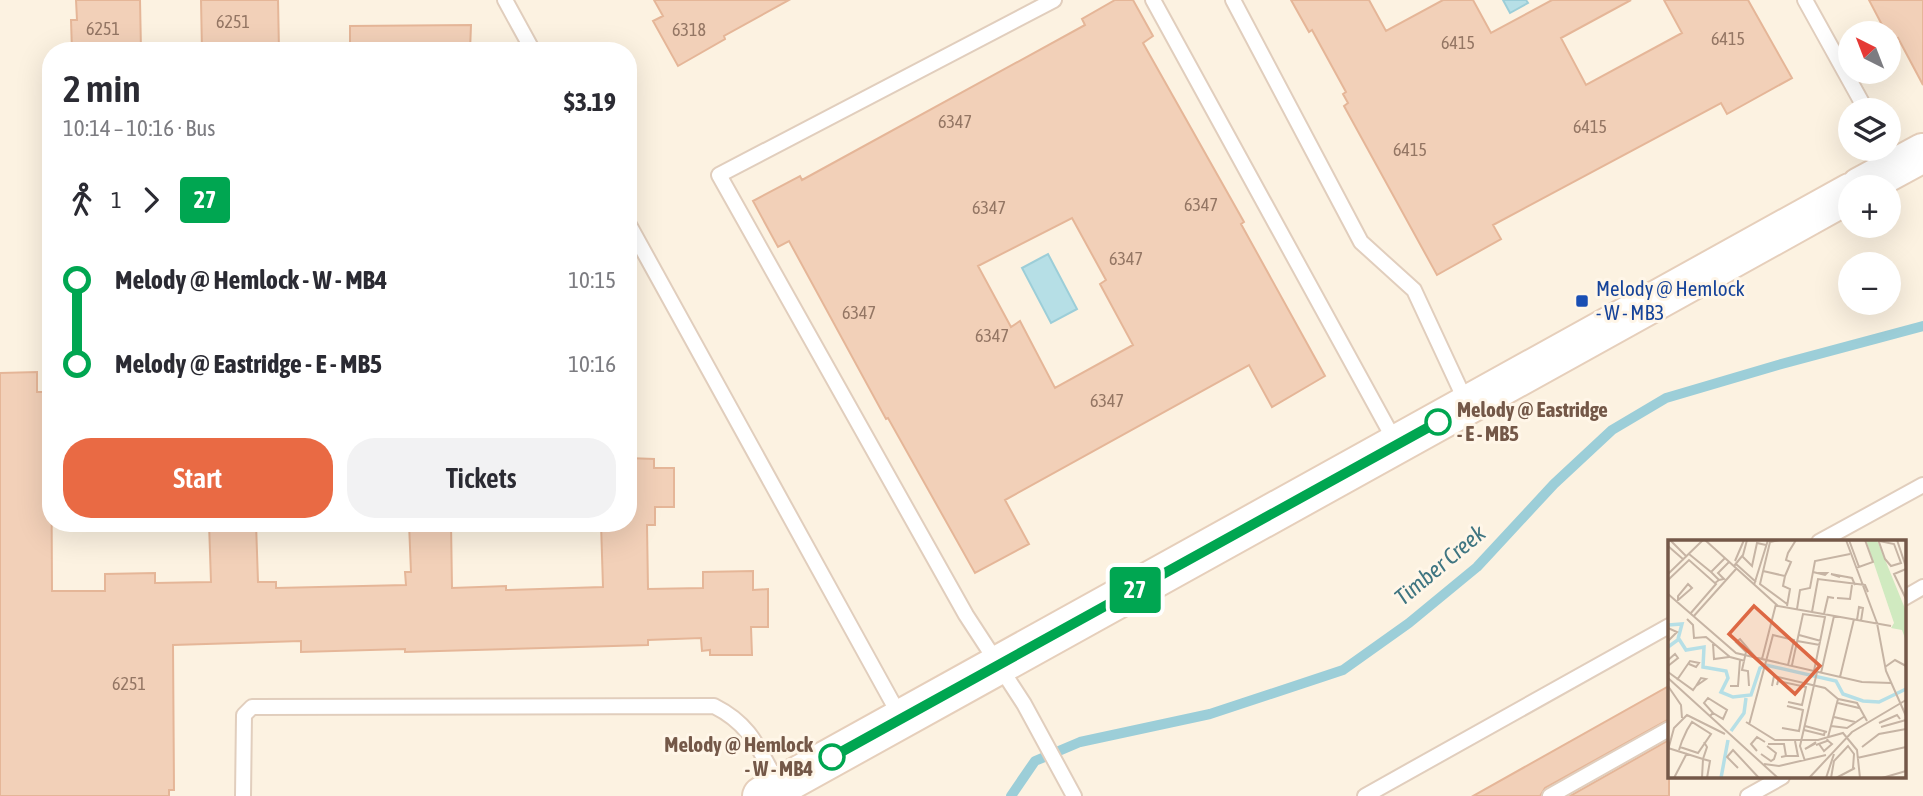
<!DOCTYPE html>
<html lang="en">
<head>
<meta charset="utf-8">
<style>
	body { margin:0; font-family:"Asap Condensed",sans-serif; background:#f2f2f3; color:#2b2b33; height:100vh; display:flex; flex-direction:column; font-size:26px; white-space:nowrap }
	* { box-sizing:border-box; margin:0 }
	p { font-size:23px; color:#7c7c81 }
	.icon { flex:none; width:38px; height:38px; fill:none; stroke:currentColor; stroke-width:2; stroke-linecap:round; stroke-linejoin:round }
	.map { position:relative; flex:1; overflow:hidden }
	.sheet { position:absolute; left:42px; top:42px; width:595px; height:490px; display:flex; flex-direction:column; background:#fff; border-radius:28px; box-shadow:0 7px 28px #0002 }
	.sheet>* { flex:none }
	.badge { padding:0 14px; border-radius:5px; font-size:24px; line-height:46px }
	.needle { width:46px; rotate:318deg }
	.buttons { position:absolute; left:1838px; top:21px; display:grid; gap:14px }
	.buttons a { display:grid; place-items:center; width:63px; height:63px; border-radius:50%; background:#fff; box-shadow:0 7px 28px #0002; font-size:35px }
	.map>.badge { position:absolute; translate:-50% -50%; box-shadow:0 0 0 4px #fff }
	.legs { display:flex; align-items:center; gap:10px; height:77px; padding:0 21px; font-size:23px }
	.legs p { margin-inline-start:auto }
	.headline { display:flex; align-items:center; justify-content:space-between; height:119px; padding:0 21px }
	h1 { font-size:38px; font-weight:600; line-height:52px }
	.primary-button { display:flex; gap:14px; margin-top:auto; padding:14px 21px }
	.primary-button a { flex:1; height:80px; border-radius:28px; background:#e96a44; color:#fff; font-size:28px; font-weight:600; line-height:80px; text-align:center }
	.primary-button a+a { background:#f2f2f3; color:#2b2b33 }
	ul { padding:0 21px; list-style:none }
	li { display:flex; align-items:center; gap:24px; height:84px; font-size:26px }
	li i { display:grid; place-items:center; width:10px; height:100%; margin:0 9px; background:currentColor }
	li i::after { content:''; width:18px; height:18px; margin:-9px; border:5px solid; border-radius:50%; background:#fff }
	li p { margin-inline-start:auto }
	li:first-child i { background:linear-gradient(#0000 50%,currentColor 0) }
	li:last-child i { background:linear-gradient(currentColor 50%,#0000 0) }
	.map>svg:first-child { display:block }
	.water { fill:#b6dfe6; stroke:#9cced8; stroke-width:2 }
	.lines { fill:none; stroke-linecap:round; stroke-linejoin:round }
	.stream { stroke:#9cced8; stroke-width:10 }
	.building { fill:#f2d0b8; stroke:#e5b698; stroke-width:2; fill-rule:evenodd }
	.lane-casing { stroke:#e1cebd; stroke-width:18 }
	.secondary-casing { stroke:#e6cfbb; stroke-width:42 }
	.lane { stroke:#fff; stroke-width:14 }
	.secondary { stroke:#fff; stroke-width:38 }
	.line-1-casing { stroke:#fff; stroke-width:16 }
	.line-1 { stroke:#00a651; stroke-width:10 }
	.transit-dot { fill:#1a4fb4; stroke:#fff6e8; stroke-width:2.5 }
	.stop-1-dot { fill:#fff; stroke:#00a651; stroke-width:3.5 }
	.labels { text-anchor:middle; stroke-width:6; stroke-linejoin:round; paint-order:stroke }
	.number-label { font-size:18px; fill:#947664 }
	.transit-label { font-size:21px; fill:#164399; stroke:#fff6e8; text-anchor:start }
	.stop-label { font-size:21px; font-weight:bold; fill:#745848; stroke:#fff6e8; text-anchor:start }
	.water-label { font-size:23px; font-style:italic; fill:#3f7581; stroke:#fff6e8 }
	.inset-river { fill:none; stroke:#b6dfe6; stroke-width:3.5 }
	.inset-road { fill:none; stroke:#c6b4a4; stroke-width:2 }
	.view { fill:#dd6844; fill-opacity:0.15; stroke:#dd6844; stroke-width:3.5 }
	.inset-edge { fill:none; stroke:#745848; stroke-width:3.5 }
</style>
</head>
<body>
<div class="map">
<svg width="1923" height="796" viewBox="0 0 1923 796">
	<rect width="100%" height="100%" fill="#fcf2e1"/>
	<!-- water -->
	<path class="water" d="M1503 0H1526L1528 3 1510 13Z
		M1048 254 1077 309 1051 323 1022 268Z"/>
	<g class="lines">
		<!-- stream -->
		<path class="stream" d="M1011 796 1035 761 1080 742 1210 714 1343 670 1409 623 1477 567 1554 484 1612 430 1666 398 1778 365 1923 326"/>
	</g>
	<!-- building -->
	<path class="building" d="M76 0H140L141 51H72L71 20H77Z
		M201 0H278L279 51H202Z
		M654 0H789L724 36 725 39 678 66 653 21 663 16Z
		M1115 0H1133L1153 36 1143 43 1244 222 1241 224 1325 376 1272 407 1249 365 1005 500 1029 544 975 573 888 418 886 419 789 241 778 247 753 201 800 176 802 180 1085 25 1082 19ZM1072 218 1106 280 1100 284 1133 345 1055 388 1020 321 1011 327 978 266Z
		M1291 0H1369L1386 31 1443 0H1473L1491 33 1552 0H1631L1561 38 1586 85 1682 33 1664 0H1748L1792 78 1727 114 1721 103 1493 225 1501 239 1437 275 1344 106 1348 103 1343 94 1346 92 1312 30 1309 32Z
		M1869 0H1923V85L1898 38 1891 42Z
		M471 25 470 51H350V26Z
		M37 372V392H51L52 591H105V574L155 573V583L211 582 209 523H256L258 582H276V588L406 585 405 572H411L409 523H451L452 588 506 586V590L603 587 601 523H628V458L654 459V468H674V507H655V525H647L648 589 703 588V572L753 571V590L768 589V627H751L752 655H710V650L702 651 701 638 648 640V645L405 652V649L301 652V641L173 645 174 790H169V796H0V373Z
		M1669 686V719L1545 788 1540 796H1473Z
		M1669 740V796H1570Z"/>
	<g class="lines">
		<!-- lane casing -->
		<g class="lane-casing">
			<path id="lane" d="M505 0 533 51
				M1054 0 719 175 966 615 1024 704 1074 796
				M1153 0 1396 443
				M1233 0 1361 242 1414 290 1467 404
				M1805 0 1866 110
				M628 223 901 718
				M1819 542 1923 485
				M1904 598 1923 587
				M243 796 244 715 252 707 714 706C752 725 759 750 779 786
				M1365 796 1669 626
				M1550 796 1669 729
				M1748 796 1782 777"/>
		</g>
		<!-- secondary casing -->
		<g class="secondary-casing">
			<path id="secondary" d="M1860 187 1923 153
				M762 796 1850 193"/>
		</g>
		<!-- lane -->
		<use href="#lane" class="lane"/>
		<!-- secondary -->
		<use href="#secondary" class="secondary"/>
	</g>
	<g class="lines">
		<!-- line-1 casing -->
		<g class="line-1-casing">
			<path id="line-1" d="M832 757 1438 422"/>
		</g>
		<!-- line-1 -->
		<use href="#line-1" class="line-1"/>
	</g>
	<!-- markers -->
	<rect class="transit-dot" x="1575" y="294" width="14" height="14" rx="3.5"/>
	<g class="stop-1-dot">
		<circle cx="1438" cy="422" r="12"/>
		<circle cx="832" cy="757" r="12"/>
	</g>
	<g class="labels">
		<!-- number labels -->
		<g class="number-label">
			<text x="233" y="28">6251</text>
			<text x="103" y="35">6251</text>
			<text x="689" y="36">6318</text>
			<text x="1728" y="45">6415</text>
			<text x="1458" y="49">6415</text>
			<text x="955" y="128">6347</text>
			<text x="1590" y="133">6415</text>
			<text x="1410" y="156">6415</text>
			<text x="1201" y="211">6347</text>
			<text x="989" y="214">6347</text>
			<text x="1126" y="265">6347</text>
			<text x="859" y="319">6347</text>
			<text x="992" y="342">6347</text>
			<text x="1107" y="407">6347</text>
			<text x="129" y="690">6251</text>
		</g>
		<!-- transit labels -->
		<g class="transit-label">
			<text x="1596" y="296">Melody @ Hemlock<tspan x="1596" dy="24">- W - MB3</tspan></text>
		</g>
		<!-- stop labels -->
		<g class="stop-label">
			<text x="1457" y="417">Melody @ Eastridge<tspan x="1457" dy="24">- E - MB5</tspan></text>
			<text x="813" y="752" text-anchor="end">Melody @ Hemlock<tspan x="813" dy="24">- W - MB4</tspan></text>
		</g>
		<!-- water labels -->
		<g class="water-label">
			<text transform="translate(1440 565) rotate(-40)" y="8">Timber Creek</text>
		</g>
	</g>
	<!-- overview -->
	<g transform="translate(1668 540)">
		<rect width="238" height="238" fill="#fcf2e1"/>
		<path d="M198 0H209L238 71V101L234 90 223 88 226 83Z" fill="#d0eac0"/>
		<path class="inset-river" d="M0 85 14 84 10 99M0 107 11 99 18 110 36 107 35 127 58 131 60 138 53 152 65 157 83 155 92 128 98 125 168 141 175 154 195 161 211 162 238 149M63 191 76 173 78 158M53 238 60 200"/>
		<path class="inset-road" d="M2 0 19 17M37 0 110 66 223 86M111 0 102 2 92 44 119 64M178 0 209 83 218 131 238 176M181 0 191 27M211 0V1L226 4 233 23 223 26 217 19 211 2V1L212 0M229 0 238 27M0 6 16 20M21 14 43 32M74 16 84 26 89 3 98 5M67 21 76 0M68 24 88 42M66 26 75 15 79 0M188 28 205 22 197 0M238 29 226 34 238 59M95 31 117 36 115 46 122 49 119 66M145 32 157 35 159 33H150M0 34 35 0M117 36 123 22 118 20 120 13 128 0M172 37 163 34 184 38 187 45M0 40 21 20 48 44 22 74M51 40 56 39 50 33 61 22M47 43 51 40 43 32 57 18M20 44 24 48 10 60V56ZM86 45 100 0M0 54 68 113 194 142 223 143M169 58 182 59 184 45M129 69 132 50 142 48 147 21 182 14M144 72 150 39 197 45 200 52M156 74 160 57 166 58M25 77 68 29M19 79 25 85 26 98 38 97 62 117 77 121M189 80 191 67 195 68 193 81M0 88 9 92 0 101M131 95 153 101M129 101 152 105M45 104 46 119 61 117M94 119 108 64M0 120 7 114 10 118 0 126M124 125 135 74 157 77 146 131M217 127 227 120 238 126M0 132 25 150 28 146 33 138 38 139 28 146M153 133 166 76M172 137 186 79M0 138 110 238M9 140 22 121 31 123 28 127 21 124M109 145 110 141 138 147 134 165 120 162M0 146 13 165 14 178M62 146H70L72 120M81 146 80 131 74 130 78 112 68 102 72 99 88 118M104 146 106 136 157 148 170 159M170 163 191 168M42 176 45 173 36 163 40 158 59 170 55 179 45 173M166 177 187 182M78 182 107 200H150L175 193 189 210 192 238M211 183 229 175 232 179M81 185 105 95 126 100 120 125M137 186 159 192M163 186 179 188 197 176M213 187 238 180M114 188 131 191 135 170 119 166M136 190 156 195 157 191M36 202 39 207 35 219 42 221 39 238M148 202 137 209 148 203M100 204H116L118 216 113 217M151 204 156 211 164 204 159 200M148 205 159 201 170 159 189 163 199 181M194 207 211 194 238 189M0 208 35 219 34 238M0 210 6 188 19 175 57 194M11 210 14 201 19 190 24 182 43 194 30 213 12 207M89 211 83 204 89 197 97 202M93 214 103 221 106 219 108 213 99 206M118 216H130L127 201M189 218 238 207M137 221 132 206 149 132M96 224 111 226 158 215M70 228 59 217 65 210 91 238M6 238 19 213M141 238 184 192 238 160M158 238 166 214M163 238 166 221 180 206 186 214 185 228M168 238 187 228M214 238 238 231"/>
		<path class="view" d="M86 66 152 126 127 154 61 94Z"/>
		<rect width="238" height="238" class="inset-edge"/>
	</g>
</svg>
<div class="buttons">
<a><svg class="needle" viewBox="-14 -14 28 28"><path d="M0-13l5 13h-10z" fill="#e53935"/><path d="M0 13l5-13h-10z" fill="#7c7c81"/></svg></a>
<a><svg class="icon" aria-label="layers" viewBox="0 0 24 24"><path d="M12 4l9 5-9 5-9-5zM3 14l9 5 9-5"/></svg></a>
<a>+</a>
<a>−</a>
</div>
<b class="badge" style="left:1135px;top:590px;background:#00a651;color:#fff">27</b>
<section class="sheet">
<div class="headline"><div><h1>2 min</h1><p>10:14 – 10:16 · Bus</p></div><b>$3.19</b></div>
<div class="legs"><svg class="icon" aria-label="walk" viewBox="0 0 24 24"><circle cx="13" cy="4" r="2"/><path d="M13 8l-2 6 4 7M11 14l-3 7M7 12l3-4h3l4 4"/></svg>1<svg class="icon" aria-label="forward" viewBox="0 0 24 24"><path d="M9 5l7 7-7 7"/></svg><b class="badge" style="background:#00a651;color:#fff">27</b></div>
<ul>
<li><i style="color:#00a651"></i><b>Melody @ Hemlock - W - MB4</b><p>10:15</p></li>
<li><i style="color:#00a651"></i><b>Melody @ Eastridge - E - MB5</b><p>10:16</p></li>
</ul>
<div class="primary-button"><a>Start</a><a>Tickets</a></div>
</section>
</div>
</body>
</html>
